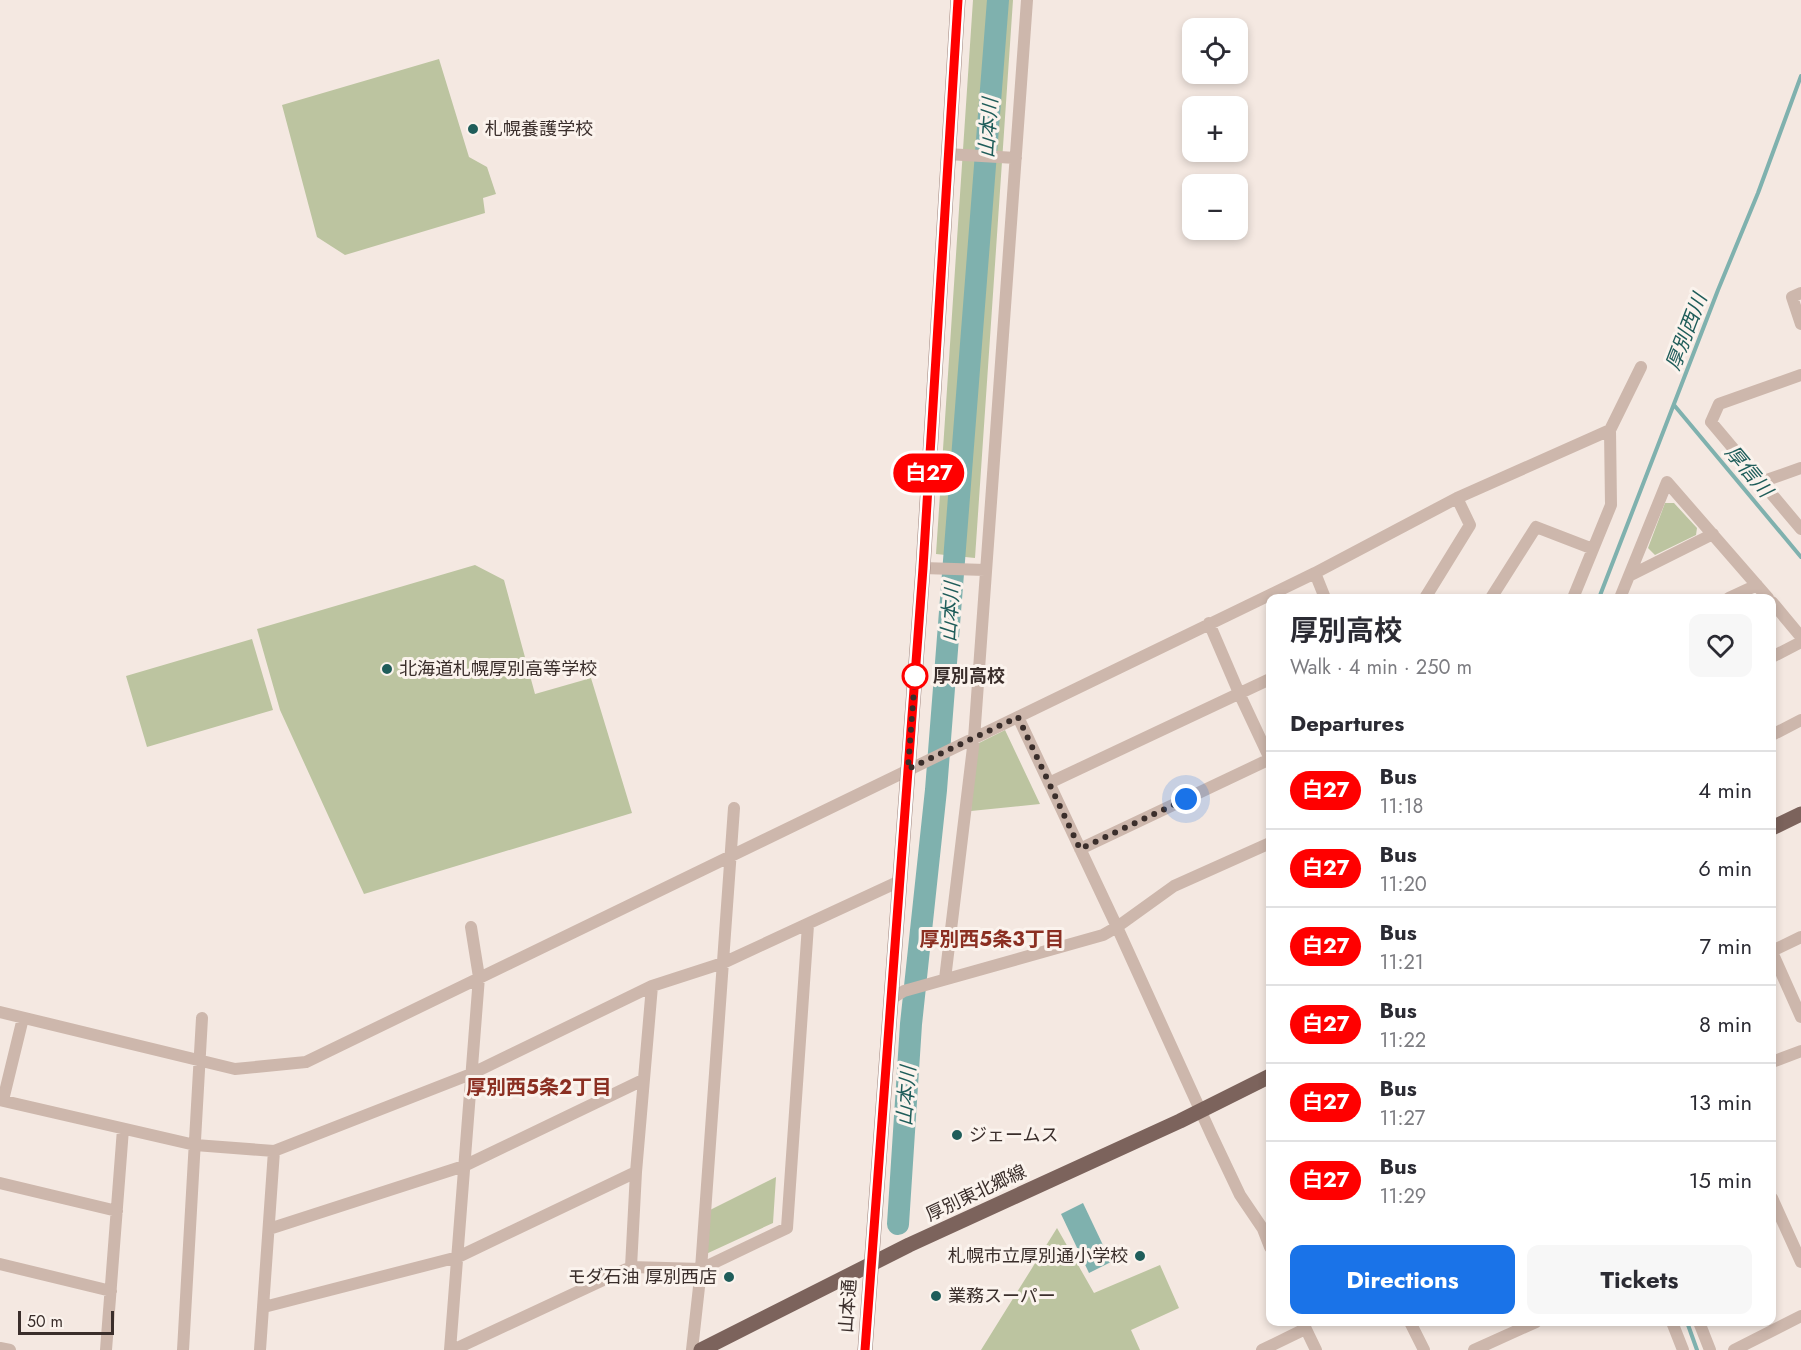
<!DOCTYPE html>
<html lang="en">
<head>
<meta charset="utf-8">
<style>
	body { margin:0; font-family:Jost,"Noto Sans JP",sans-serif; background:#f7f7f7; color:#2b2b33; height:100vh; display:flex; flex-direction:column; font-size:22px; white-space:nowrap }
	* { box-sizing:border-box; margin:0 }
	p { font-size:20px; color:#7c7c81 }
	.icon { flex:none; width:33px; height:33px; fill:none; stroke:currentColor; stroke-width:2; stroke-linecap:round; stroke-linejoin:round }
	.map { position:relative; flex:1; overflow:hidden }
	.details { position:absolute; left:1266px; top:594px; width:510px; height:732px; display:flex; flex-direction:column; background:#fff; border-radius:12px; box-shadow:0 3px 9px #0003 }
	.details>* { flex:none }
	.badge { padding:0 12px; border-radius:20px; font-size:21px; line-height:39px }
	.fabs { position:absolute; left:1182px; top:18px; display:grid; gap:12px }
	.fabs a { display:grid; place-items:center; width:66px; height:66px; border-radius:12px; background:#fff; box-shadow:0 3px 9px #0003; font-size:30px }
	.scale { position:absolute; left:18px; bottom:15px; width:96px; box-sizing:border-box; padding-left:6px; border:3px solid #3a2e2b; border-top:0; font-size:16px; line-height:21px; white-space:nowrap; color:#3a2e2b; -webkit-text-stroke:4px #fbf3ed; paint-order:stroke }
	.you { position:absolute; width:30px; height:30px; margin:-15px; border:4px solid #fff; border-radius:50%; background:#1a73e8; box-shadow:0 0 0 9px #1a73e833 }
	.map>.badge { position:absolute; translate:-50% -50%; box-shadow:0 0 0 3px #fff }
	h2 { padding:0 24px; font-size:22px; line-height:54px }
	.round { display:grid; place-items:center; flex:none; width:63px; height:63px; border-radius:12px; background:#f7f7f7 }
	.overview { display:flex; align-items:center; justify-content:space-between; height:102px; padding:0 24px }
	h1 { font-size:28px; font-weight:700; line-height:45px }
	.cta { display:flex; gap:12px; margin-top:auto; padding:12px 24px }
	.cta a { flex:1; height:69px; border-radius:12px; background:#1a73e8; color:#fff; font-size:24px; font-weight:700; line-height:69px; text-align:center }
	.cta a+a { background:#f7f7f7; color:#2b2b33 }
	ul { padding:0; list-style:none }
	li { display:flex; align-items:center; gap:18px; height:78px; padding:0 24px; border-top:2px solid #e1e1e2 }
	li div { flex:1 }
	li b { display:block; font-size:22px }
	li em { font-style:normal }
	li .badge { min-width:66px; font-weight:700; text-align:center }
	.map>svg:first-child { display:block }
	.green { fill:#bcc4a0 }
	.water { fill:#7fb1ae }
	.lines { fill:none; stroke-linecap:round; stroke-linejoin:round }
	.stream { stroke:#7fb1ae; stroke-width:4 }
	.river { stroke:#7fb1ae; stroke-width:22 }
	.street { stroke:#cdb7ac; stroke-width:12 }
	.secondary { stroke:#a1857d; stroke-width:15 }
	.primary { stroke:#7c635c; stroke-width:15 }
	.line-casing { stroke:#fff; stroke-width:14 }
	.line { stroke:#f00; stroke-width:9 }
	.walk { stroke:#3a2e2b; stroke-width:6; stroke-dasharray:0 10.8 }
	.poi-dot { fill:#1f5d5a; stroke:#fbf3ed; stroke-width:2 }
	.stop-dot { fill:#fff; stroke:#f00; stroke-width:3 }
	.labels { text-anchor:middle; stroke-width:6; stroke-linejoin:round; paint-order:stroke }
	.poi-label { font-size:18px; fill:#3a2e2b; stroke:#fbf3ed; text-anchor:start }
	.stop-label { font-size:18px; font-weight:bold; fill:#3a2e2b; stroke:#fbf3ed; text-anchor:start }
	.street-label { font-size:18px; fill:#3a2e2b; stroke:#fbf3ed }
	.water-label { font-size:20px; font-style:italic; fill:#1f5d5a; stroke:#fbf3ed }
	.neighbourhood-label { font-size:20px; font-weight:bold; fill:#8b2f22; stroke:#fbf3ed }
</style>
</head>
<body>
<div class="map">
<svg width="1801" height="1350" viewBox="0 0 1801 1350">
	<rect width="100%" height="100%" fill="#f4e8e1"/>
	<!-- green -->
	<path class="green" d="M973 0H1013L975 558 936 554Z
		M439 59 469 157 487 167 496 194 483 198 485 213 345 255 317 237 282 105Z
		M1665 503H1674L1697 528 1696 535 1655 555 1648 548Z
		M475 565 504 580 535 694 591 678 632 813 364 894 280 710 257 629Z
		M252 639 273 710 147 747 126 676Z
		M1005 730 1040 804 971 811 975 745Z
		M776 1177 773 1223 706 1254 708 1211Z
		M1057 1228 1094 1293 1160 1265 1179 1308 1131 1330 1140 1350H981Z"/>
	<!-- water -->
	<path class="water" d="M1083 1203 1111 1262 1089 1273 1061 1214Z"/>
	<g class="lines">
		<!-- stream -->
		<path class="stream" d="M1674 405 1801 557
			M1599 598 1718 290 1758 193 1801 76
			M1687 1322 1697 1350"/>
		<!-- river -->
		<path class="river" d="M898 1224 911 1024 936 790 998 0"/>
		<!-- street -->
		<path class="street" d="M947 154 1016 158
			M1801 293 1792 297 1801 324
			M1801 375 1719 404 1711 422 1801 529
			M1761 482 1801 468
			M923 568 985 570
			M1315 573 1325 598
			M1629 576 1713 534
			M1425 598 1470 525 1457 498
			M1491 598 1536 527 1593 549
			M1573 598 1611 505 1610 430 1641 367
			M1620 598 1667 482 1768 598
			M1729 598 1757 585
			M1772 602 1801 637
			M1209 623 1239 693 1270 759
			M1772 657 1801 642
			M1018 717 1117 927 1212 1136 1240 1195 1263 1229 1270 1247
			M1772 735 1801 720
			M1049 783 1270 679
			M1080 849 1270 759
			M1772 951 1801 937
			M1772 952 1801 1017
			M945 979 974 739 1027 0
			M891 999 904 991 1103 935 1117 927 1174 886 1270 843
			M0 1012 235 1069 306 1062 1315 573 1457 498 1610 430
			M1772 1062 1801 1051
			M0 1100 195 1145 274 1151 471 1074 652 986 723 963 900 881
			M3 1100 23 1018
			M0 1183 117 1211
			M1772 1198 1801 1262
			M269 1229 464 1166 643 1080
			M0 1264 111 1291
			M631 1267 636 1172 652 986
			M264 1307 458 1257 636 1172
			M1410 1322 1424 1350
			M1672 1322 1683 1350
			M1699 1322 1710 1350
			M1303 1323 1316 1350
			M0 1348 10 1350
			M106 1350 123 1129
			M183 1350 202 1018
			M260 1350 274 1151
			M450 1350 479 977 471 927
			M453 1350 631 1267 701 1269 787 1228 808 925
			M692 1350 701 1269 734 808
			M1262 1350 1305 1329
			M1474 1350 1536 1322
			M1734 1350 1801 1316"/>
		<!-- secondary -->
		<path class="secondary" d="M865 1350 923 568 958 0"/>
		<!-- primary -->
		<path class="primary" d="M1772 828 1801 814
			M701 1350 909 1245 1180 1121 1270 1076"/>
	</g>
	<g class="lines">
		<!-- line casing -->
		<g class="line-casing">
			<path id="line" d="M865 1350 923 568 958 0"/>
		</g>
		<!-- line -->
		<use href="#line" class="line"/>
		<!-- walk -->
		<path class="walk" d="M915 676 908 769 1018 717 1080 849 1186 799"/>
	</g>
	<!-- markers -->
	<g class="poi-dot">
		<circle cx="473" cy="129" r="6"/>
		<circle cx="387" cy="669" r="6"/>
		<circle cx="957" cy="1135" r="6"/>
		<circle cx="1140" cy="1256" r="6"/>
		<circle cx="729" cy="1277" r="6"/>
		<circle cx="936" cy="1296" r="6"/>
	</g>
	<circle class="stop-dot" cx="915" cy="676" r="12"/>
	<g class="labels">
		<!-- poi labels -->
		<g class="poi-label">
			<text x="485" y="135">札幌養護学校</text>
			<text x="399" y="675">北海道札幌厚別高等学校</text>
			<text x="969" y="1141">ジェームス</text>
			<text x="1128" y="1262" text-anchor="end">札幌市立厚別通小学校</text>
			<text x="717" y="1283" text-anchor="end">モダ石油 厚別西店</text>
			<text x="948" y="1302">業務スーパー</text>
		</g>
		<!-- stop labels -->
		<g class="stop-label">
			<text x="933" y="682">厚別高校</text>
		</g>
		<!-- street labels -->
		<g class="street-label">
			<text transform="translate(976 1193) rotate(-25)" y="6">厚別東北郷線</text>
			<text transform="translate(848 1306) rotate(-86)" y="6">山本通</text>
		</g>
		<!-- water labels -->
		<g class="water-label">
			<text transform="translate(988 128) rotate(-86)" y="7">山本川</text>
			<text transform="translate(1686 332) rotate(-69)" y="7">厚別西川</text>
			<text transform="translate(1749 471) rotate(50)" y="7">厚信川</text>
			<text transform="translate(950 612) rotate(-86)" y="7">山本川</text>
			<text transform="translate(906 1096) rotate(-86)" y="7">山本川</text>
		</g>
		<!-- neighbourhood labels -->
		<g class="neighbourhood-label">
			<text x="992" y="946">厚別西5条3丁目</text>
			<text x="539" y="1094">厚別西5条2丁目</text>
		</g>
	</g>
</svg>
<div class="fabs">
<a><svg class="icon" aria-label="locate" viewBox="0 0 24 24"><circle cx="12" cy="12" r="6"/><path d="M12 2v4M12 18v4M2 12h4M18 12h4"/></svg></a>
<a>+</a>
<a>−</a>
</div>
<div class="scale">50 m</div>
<div class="you" style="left:1186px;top:799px"></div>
<b class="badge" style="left:929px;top:473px;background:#f00;color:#fff">白27</b>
<section class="details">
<div class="overview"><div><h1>厚別高校</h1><p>Walk · 4 min · 250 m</p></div><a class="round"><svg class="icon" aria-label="heart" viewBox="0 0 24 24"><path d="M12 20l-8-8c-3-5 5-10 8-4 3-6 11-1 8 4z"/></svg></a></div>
<h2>Departures</h2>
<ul>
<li><span class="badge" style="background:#f00;color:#fff">白27</span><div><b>Bus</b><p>11:18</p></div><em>4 min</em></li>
<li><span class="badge" style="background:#f00;color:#fff">白27</span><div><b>Bus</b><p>11:20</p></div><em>6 min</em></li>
<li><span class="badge" style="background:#f00;color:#fff">白27</span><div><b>Bus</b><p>11:21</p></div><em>7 min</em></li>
<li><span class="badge" style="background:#f00;color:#fff">白27</span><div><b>Bus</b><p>11:22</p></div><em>8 min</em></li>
<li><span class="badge" style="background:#f00;color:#fff">白27</span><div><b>Bus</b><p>11:27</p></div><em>13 min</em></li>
<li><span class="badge" style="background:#f00;color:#fff">白27</span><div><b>Bus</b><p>11:29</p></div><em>15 min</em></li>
</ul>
<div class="cta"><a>Directions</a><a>Tickets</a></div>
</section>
</div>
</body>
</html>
